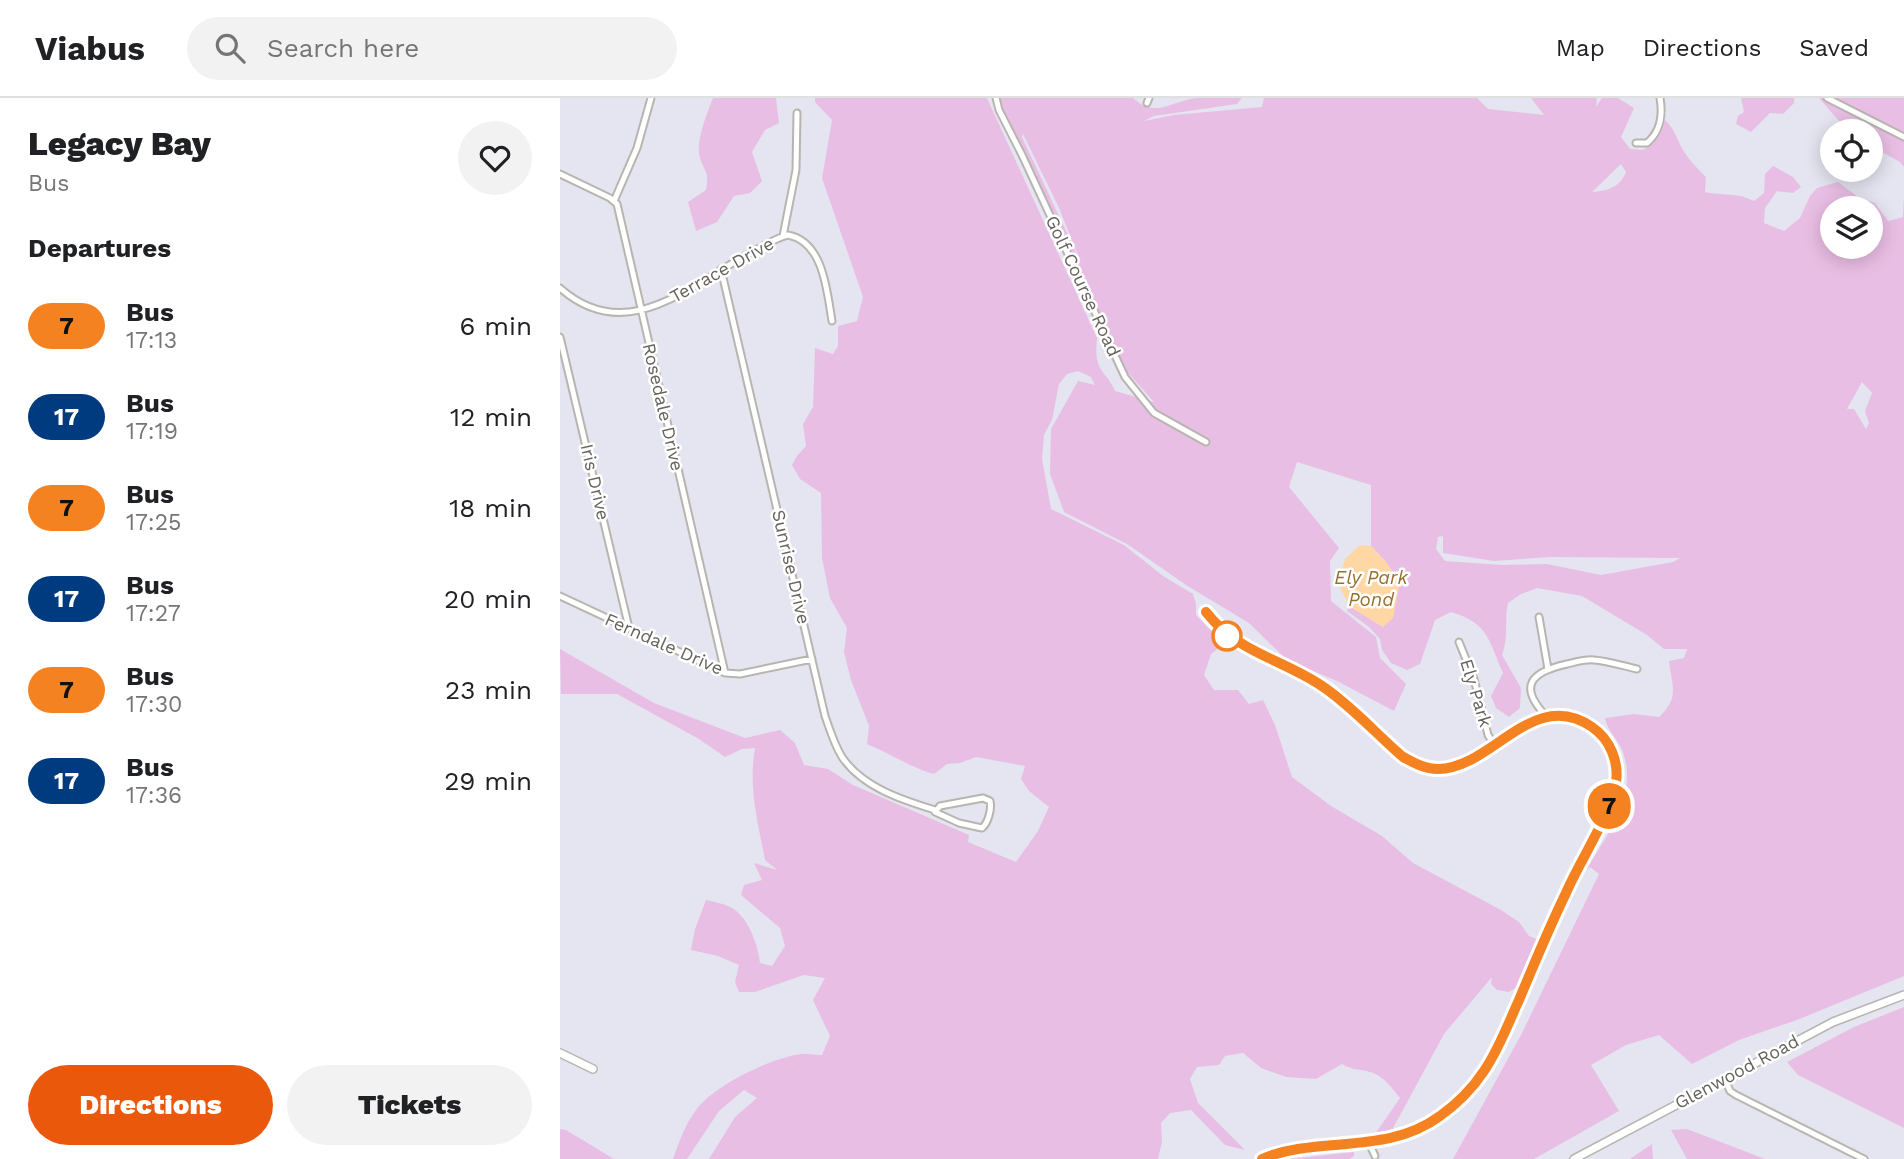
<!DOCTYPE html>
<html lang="en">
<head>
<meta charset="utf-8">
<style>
	body { margin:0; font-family:"Work Sans",sans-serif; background:#f2f2f2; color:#202124; height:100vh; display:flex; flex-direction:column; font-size:26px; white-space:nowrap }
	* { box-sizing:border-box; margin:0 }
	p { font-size:23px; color:#757577 }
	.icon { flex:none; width:38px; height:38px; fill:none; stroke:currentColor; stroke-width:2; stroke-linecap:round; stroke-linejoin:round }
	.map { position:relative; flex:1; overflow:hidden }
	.details { display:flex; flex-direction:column; background:#fff; width:560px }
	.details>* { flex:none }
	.badge { padding:0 14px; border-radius:23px; font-size:24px; line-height:46px }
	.fabs { position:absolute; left:1260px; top:21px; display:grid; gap:14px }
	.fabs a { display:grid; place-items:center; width:63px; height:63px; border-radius:50%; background:#fff; box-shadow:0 4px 18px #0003; font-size:35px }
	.map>.badge { position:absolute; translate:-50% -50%; box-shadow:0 0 0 4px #fff }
	h2 { padding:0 28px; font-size:26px; line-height:63px }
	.round { display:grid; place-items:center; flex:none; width:74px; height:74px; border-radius:37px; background:#f2f2f2 }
	.overview { display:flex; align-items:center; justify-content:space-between; height:119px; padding:0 28px }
	h1 { font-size:33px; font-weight:800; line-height:52px }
	.action { display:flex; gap:14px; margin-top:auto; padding:14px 28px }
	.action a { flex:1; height:80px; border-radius:42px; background:#ea580c; color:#fff; font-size:28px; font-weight:800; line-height:80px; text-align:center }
	.action a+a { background:#f2f2f2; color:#202124 }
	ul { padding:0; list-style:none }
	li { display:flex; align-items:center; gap:21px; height:91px; padding:0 28px }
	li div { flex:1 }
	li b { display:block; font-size:26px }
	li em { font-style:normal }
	li .badge { min-width:77px; font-weight:700; text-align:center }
	header { display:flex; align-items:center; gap:42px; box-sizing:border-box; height:98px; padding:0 35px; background:#fff; border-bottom:2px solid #e0e0e0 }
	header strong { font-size:33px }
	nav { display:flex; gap:38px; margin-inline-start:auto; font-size:24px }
	.search { width:490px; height:63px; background:#f2f2f2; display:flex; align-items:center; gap:18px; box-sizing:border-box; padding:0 24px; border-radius:38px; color:#757577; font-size:26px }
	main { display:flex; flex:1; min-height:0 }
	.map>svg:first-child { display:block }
	.green { fill:#e9bee4; fill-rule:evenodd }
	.water { fill:#ffd7a4 }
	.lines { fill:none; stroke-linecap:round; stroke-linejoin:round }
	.minor-casing { stroke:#b8b5af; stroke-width:9 }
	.tertiary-casing { stroke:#b8b5af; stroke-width:10 }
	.minor { stroke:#fff; stroke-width:5 }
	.tertiary { stroke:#fff; stroke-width:7 }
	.line-casing { stroke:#fff; stroke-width:16 }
	.line { stroke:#f58220; stroke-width:10 }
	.stop-dot { fill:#fff; stroke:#f58220; stroke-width:3.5 }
	.labels { text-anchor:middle; stroke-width:5; stroke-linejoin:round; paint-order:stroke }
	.street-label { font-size:18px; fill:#66625c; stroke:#fff }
	.water-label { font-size:19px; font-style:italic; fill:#95702e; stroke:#fff }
</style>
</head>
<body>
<header>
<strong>Viabus</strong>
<div class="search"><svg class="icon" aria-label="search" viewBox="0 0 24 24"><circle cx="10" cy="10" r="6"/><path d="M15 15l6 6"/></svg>Search here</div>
<nav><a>Map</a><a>Directions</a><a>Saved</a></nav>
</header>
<main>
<section class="details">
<div class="overview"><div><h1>Legacy Bay</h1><p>Bus</p></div><a class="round"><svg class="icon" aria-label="heart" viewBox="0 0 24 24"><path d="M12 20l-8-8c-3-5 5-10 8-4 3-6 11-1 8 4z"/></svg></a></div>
<h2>Departures</h2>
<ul>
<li><span class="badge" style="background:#f58220;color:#111">7</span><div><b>Bus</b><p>17:13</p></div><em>6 min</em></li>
<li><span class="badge" style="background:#003b80;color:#fff">17</span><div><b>Bus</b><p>17:19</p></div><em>12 min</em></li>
<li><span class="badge" style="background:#f58220;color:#111">7</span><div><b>Bus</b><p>17:25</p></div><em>18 min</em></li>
<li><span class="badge" style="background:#003b80;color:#fff">17</span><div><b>Bus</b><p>17:27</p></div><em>20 min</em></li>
<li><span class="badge" style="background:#f58220;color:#111">7</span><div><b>Bus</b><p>17:30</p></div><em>23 min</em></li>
<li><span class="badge" style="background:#003b80;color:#fff">17</span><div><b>Bus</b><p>17:36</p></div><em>29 min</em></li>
</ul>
<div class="action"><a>Directions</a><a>Tickets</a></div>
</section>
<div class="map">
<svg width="1344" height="1061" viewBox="0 0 1344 1061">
	<rect width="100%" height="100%" fill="#e4e5f0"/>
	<!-- green -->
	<path class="green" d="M153 0H216L219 25 205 32 192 54 202 83 190 95 174 98 157 124 136 133 128 104 146 92C149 71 146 78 140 60 135 44 147 16 153 0Z
		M255 0H427L537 240C536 252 535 263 542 273 547 280 552 285 555 293L594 304 560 266 463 53 445 21 440 0H573C596 21 611 3 636 0 651 0 668 0 682 0L677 6 594 18 584 23 614 17 702 9 704 0H917L928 11 984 17 971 0H1037L1036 9 1042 0H1058L1074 10 1061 39 1070 51 1083 52 1094 44 1105 22C1115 31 1116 40 1123 52 1129 62 1137 70 1146 79L1145 94C1164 98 1176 94 1194 103L1204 95 1205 76 1213 68 1233 79 1241 89 1233 95 1217 93 1205 110 1204 125 1224 133 1240 120 1250 98 1257 90 1278 84 1298 99 1315 105 1328 123 1343 119 1344 97V878L1237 922 1179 942 1132 966 1099 937 1066 947 1031 967 1059 1013 974 1061H893L961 937 1039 776 1030 769 1027 771C1048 735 1078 698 1063 654 1058 641 1048 634 1045 620L1074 616 1099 619C1120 599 1112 589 1109 563L1124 560 1127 551H1104L1087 537 1022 498 977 490 961 496 948 505C944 523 949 539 942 557L961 590 960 610 949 619 936 610 931 598 943 575C928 542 929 525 891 514L875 522 860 566 847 572 831 565 822 552 820 541 809 529 787 513 789 508 823 529 826 464 811 448V387L737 364 729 389 779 450 770 463 771 503 816 539 820 560 846 586 834 613 777 583 727 562 689 525 626 487 567 446 504 414 490 376 491 331 518 283 535 287 531 279 518 273 507 276 499 286 492 322 484 337 482 361 491 411 564 447 603 478 633 496 636 506V517L664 546 651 556 644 577 654 592H678L689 606 703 602 715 627 732 679 771 708 822 738 853 765 941 812 959 824 969 838 977 841 956 890 949 894 937 892 931 886 932 879 884 936 831 1034 815 1036 840 1000C832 990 823 977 810 974 799 971 792 972 782 966L756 981 726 979 701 970 683 955 665 958 659 967 637 969 630 981 638 1005 685 1052 665 1047 631 1012 610 1015 601 1025 602 1044 598 1061H149L175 1019 197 1000 184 992 159 1013 127 1061H113C119 1044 125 1027 136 1012 154 987 211 960 241 956 247 955 255 957 262 957L270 938 253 902 265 880 244 877 195 894H179L175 884 179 867 158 858 131 852 135 831 146 802C153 804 161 805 168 808 187 815 198 846 200 865L212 868 225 848 220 830 181 797 184 787 202 782 194 765 217 772 205 762C198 724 188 689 195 650L182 651 165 659 139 641 57 596H1L0 551 94 605 185 640 220 632 235 645 244 667 268 671 293 687 409 737 408 744 456 764 478 733 489 709 469 693 461 681 465 668 416 659 400 665 387 666 374 676C351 670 329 655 307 646L309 628 291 582 284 554 287 530 270 500 262 460 261 395 240 381 232 367 237 358 246 348 243 326 253 309 255 250 273 256 278 248V228L297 223 303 199 262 80 272 22 255 4ZM463 36 499 110 522 167 462 39ZM1061 66 1066 74C1060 89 1048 93 1032 94ZM1272 110H1311V149H1272ZM1302 284 1312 295 1305 313 1309 325 1306 331 1294 311H1287ZM883 438V455L934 463 990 459 1120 460 1113 464 1041 477 987 466 942 467 885 463 876 451 878 439Z
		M1181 0H1234V5L1223 16 1210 15 1191 34 1176 26 1178 18 1184 14Z
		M1259 0H1344V69L1340 64 1311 48V33H1284L1280 24Z
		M1344 909V1030L1238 977 1227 964 1294 929Z
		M0 1031 6 1032 54 1061H0Z
		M1127 1031 1205 1061H1127L1111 1032Z
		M1092 1046 1093 1061H1070Z
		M794 1054V1058L790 1061H731Z"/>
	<!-- water -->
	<path class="water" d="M800 447 811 448 826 464 840 484 833 520 823 529 789 508 778 485 785 461Z"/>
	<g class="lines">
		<!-- minor casing -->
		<g class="minor-casing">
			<path id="minor" d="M436 0 439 12 462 57 565 279 594 315 646 344
				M1267 0 1344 39
				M587 5 589 0
				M1076 45H1087C1100 34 1103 17 1100 0
				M0 76 50 100 57 106 165 575
				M54 103 77 50 91 0
				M223 138 236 72 237 15
				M161 171 265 618C270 632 274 646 282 659 302 689 342 702 375 712
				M0 190C68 250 132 185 194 153 205 147 216 140 228 137 264 144 267 194 272 223
				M0 239 69 530
				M0 498 165 575 180 576 252 561
				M646 514C678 555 722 561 762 588 792 608 816 636 843 659 854 665 865 670 878 670 933 671 973 588 1032 629 1050 641 1059 664 1056 685 1052 715 1019 765 1005 795 989 830 974 866 959 902 948 926 939 951 924 973 912 991 897 1006 880 1018 825 1059 758 1037 701 1061
				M979 519 988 571
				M899 544 914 581 928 637 934 646
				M987 619C957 588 971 574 1007 566 1016 564 1025 561 1034 562 1048 563 1063 568 1077 571
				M423 700 430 703C432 711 428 725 422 730L399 725 375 714 380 708Z
				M1165 981 1170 993 1176 997 1304 1061
				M809 1045 815 1058"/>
		</g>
		<!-- tertiary casing -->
		<g class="tertiary-casing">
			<path id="tertiary" d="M0 955 33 971
				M1014 1061 1273 924 1344 897"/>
		</g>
		<!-- minor -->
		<use href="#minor" class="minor"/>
		<!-- tertiary -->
		<use href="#tertiary" class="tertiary"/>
	</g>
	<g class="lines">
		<!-- line casing -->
		<g class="line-casing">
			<path id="line" d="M646 514C678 555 722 561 762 588 792 608 816 636 843 659 854 665 865 671 878 671 932 671 973 588 1032 629 1050 641 1059 664 1056 684 1052 715 1019 764 1006 795 989 830 974 866 959 902 948 926 939 951 924 973 912 991 897 1006 880 1018 826 1058 758 1037 702 1061"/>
		</g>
		<!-- line -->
		<use href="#line" class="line"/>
	</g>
	<!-- markers -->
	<circle class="stop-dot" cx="667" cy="538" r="14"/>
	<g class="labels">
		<!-- street labels -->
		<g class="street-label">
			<text transform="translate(162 172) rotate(-29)" y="6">Terrace Drive</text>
			<text transform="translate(523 188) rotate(65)" y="6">Golf Course Road</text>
			<text transform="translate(103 309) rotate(77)" y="6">Rosedale Drive</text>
			<text transform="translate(35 384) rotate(77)" y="6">Iris Drive</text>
			<text transform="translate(231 469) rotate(77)" y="6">Sunrise Drive</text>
			<text transform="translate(104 546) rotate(24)" y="6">Ferndale Drive</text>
			<text transform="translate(916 595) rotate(73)" y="6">Ely Park</text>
			<text transform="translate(1177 974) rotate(-28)" y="6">Glenwood Road</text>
		</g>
		<!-- water labels -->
		<g class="water-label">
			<text x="811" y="486">Ely Park<tspan x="811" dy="22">Pond</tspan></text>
		</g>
	</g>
</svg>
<div class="fabs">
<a><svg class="icon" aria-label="locate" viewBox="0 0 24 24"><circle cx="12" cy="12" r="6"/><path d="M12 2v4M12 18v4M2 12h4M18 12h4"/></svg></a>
<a><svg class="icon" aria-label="layers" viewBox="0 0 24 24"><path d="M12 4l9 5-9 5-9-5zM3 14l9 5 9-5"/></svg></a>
</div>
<b class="badge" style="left:1049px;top:708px;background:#f58220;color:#111">7</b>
</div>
</main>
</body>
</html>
